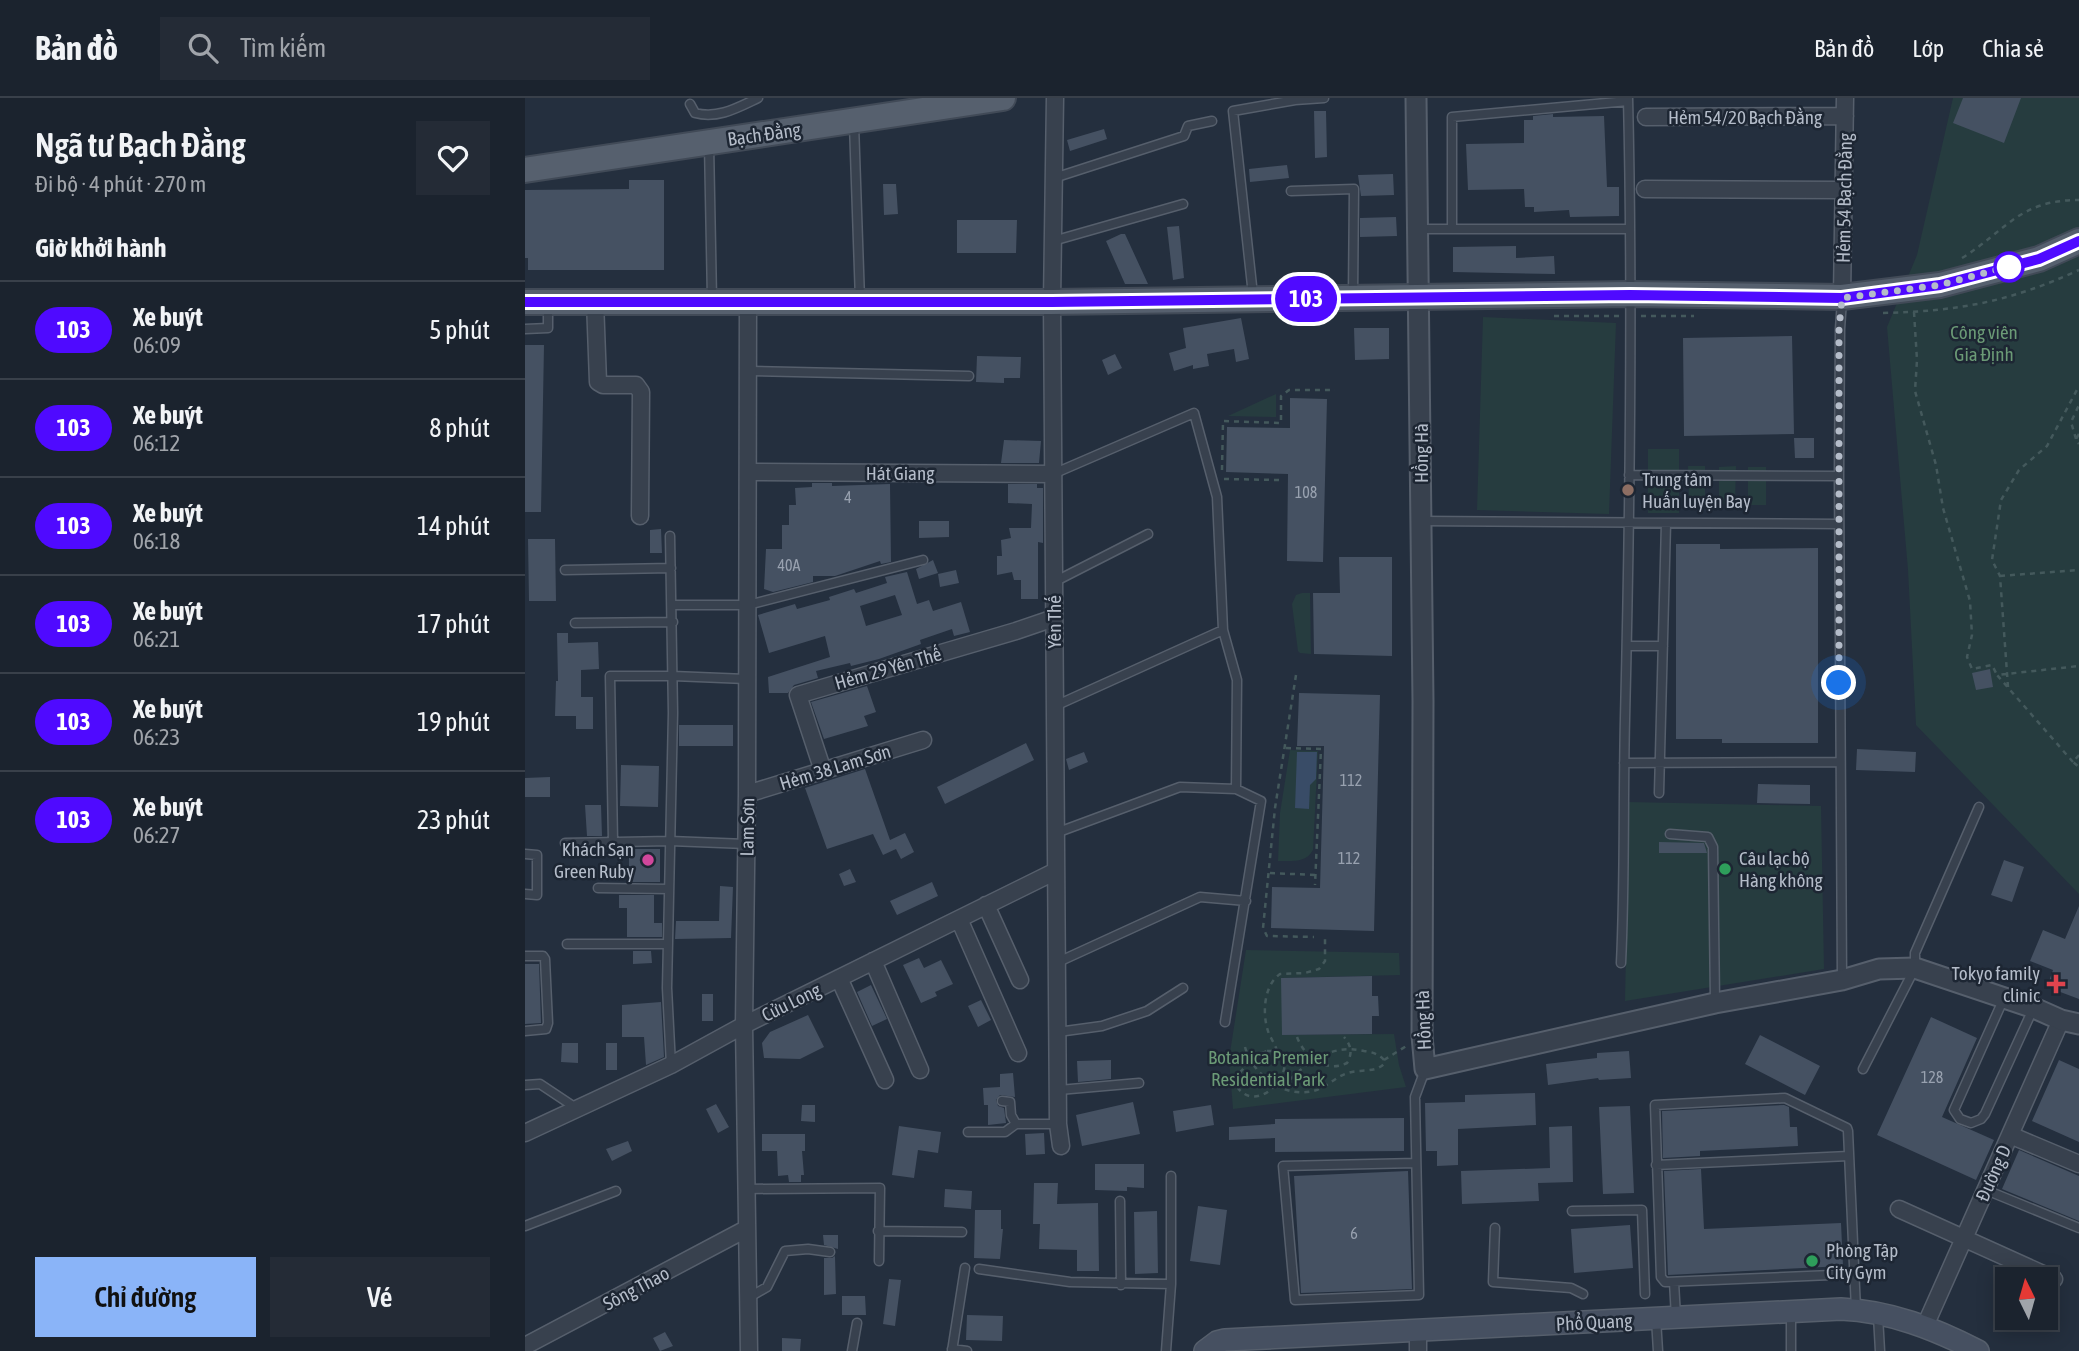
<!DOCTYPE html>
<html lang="vi">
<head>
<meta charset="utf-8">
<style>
	body { margin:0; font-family:"Asap Condensed",sans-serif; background:#242b36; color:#f1f3f6; height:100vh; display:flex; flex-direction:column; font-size:26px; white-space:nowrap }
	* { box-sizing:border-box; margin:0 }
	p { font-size:23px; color:#a0a4aa }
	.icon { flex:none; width:38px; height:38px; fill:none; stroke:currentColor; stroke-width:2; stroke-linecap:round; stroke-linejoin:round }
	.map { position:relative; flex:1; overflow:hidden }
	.details { display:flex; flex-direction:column; background:#1b232e; width:525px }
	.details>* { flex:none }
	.badge { padding:0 14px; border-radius:23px; font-size:24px; line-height:46px }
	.needle { width:46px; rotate:355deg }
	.buttons { position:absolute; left:1470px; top:1169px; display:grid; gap:14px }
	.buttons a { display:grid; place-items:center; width:63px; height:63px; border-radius:0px; background:#1b232e; box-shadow:0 4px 18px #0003,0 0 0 2px #39404a; font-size:35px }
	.you { position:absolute; width:35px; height:35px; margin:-18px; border:5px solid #fff; border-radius:50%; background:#1a73e8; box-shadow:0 0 0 10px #1a73e833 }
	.map>.badge { position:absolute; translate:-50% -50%; box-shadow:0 0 0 4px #fff }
	h2 { padding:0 35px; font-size:26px; line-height:63px }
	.round { display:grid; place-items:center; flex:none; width:74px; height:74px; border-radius:0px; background:#242b36 }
	.overview { display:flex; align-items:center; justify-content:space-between; height:119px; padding:0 35px }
	h1 { font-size:33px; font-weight:600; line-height:52px }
	.primary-button { display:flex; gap:14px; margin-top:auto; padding:14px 35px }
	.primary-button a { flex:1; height:80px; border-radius:0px; background:#8ab4f8; color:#111; font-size:28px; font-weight:600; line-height:80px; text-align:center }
	.primary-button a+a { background:#242b36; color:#f1f3f6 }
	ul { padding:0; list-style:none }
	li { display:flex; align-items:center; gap:21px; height:98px; padding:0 35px; border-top:2px solid #39404a }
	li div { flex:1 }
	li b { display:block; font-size:26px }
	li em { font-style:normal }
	li .badge { min-width:77px; font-weight:700; text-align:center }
	header { display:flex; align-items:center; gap:42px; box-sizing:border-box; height:98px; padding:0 35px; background:#1b232e; border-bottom:2px solid #39404a }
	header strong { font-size:33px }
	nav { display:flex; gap:38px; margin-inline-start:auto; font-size:24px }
	.search { width:490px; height:63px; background:#242b36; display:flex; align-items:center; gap:18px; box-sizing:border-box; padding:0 24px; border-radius:0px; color:#a0a4aa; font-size:26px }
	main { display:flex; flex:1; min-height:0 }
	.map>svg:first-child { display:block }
	.green { fill:#263c3f }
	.water { fill:#394c67 }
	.building { fill:#455162; fill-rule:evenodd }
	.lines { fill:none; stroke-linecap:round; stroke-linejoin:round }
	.service-casing { stroke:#565f6c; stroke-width:11 }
	.minor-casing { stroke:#565f6c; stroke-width:19 }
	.tertiary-casing { stroke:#565f6c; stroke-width:23 }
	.secondary-casing { stroke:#565f6c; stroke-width:24 }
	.primary-casing { stroke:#414a57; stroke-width:28 }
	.path { stroke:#44595c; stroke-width:2.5; stroke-dasharray:5 5; stroke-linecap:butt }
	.service { stroke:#38414e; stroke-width:8 }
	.minor { stroke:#38414e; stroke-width:16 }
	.tertiary { stroke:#38414e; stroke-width:19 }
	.secondary { stroke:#465061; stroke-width:21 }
	.primary { stroke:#56606e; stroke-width:24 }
	.line-casing { stroke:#fff; stroke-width:16 }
	.line { stroke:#4f0aff; stroke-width:10 }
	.walk { stroke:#b4bcc9; stroke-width:7; stroke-dasharray:0 12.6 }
	.stop-dot { fill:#fff; stroke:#4f0aff; stroke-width:3.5 }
	.education-dot { fill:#8d6e63; stroke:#1d2633; stroke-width:2.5 }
	.hotel-dot { fill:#d1479c; stroke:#1d2633; stroke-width:2.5 }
	.leisure-dot { fill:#2e9e5b; stroke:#1d2633; stroke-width:2.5 }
	.health-dot { fill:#e0444e; stroke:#1d2633; stroke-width:2.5 }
	.labels { text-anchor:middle; stroke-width:5; stroke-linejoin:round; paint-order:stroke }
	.number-label { font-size:16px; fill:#98a1af }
	.street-label { font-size:19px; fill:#b4bcc9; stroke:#1d2633 }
	.park-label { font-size:19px; fill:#6b9a76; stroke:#1d2633 }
	.poi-label { font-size:19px; fill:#b4bcc9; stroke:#1d2633; text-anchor:start }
</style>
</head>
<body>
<header>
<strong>Bản đồ</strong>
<div class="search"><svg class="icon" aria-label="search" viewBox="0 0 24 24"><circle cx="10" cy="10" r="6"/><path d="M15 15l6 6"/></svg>Tìm kiếm</div>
<nav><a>Bản đồ</a><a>Lớp</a><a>Chia sẻ</a></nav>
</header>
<main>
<section class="details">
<div class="overview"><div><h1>Ngã tư Bạch Đằng</h1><p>Đi bộ · 4 phút · 270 m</p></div><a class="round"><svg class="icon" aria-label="heart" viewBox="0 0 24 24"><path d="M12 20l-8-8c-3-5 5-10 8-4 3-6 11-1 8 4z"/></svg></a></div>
<h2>Giờ khởi hành</h2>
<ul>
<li><span class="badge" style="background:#4f0aff;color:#fff">103</span><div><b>Xe buýt</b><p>06:09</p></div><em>5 phút</em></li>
<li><span class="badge" style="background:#4f0aff;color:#fff">103</span><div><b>Xe buýt</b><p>06:12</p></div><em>8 phút</em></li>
<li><span class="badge" style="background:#4f0aff;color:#fff">103</span><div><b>Xe buýt</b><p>06:18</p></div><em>14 phút</em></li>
<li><span class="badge" style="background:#4f0aff;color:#fff">103</span><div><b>Xe buýt</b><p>06:21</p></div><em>17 phút</em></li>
<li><span class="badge" style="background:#4f0aff;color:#fff">103</span><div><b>Xe buýt</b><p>06:23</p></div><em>19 phút</em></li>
<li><span class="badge" style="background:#4f0aff;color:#fff">103</span><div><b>Xe buýt</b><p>06:27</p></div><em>23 phút</em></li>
</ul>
<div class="primary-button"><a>Chỉ đường</a><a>Vé</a></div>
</section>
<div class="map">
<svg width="1554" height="1253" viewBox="0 0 1554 1253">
	<rect width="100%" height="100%" fill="#242f3e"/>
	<!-- green -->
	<path class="green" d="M1428 0H1554V796L1391 627 1383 472 1362 229 1392 157Z
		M958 219 1091 225 1084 416 952 412Z
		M751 296V319L703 318Z
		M1123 351H1154V415H1123Z
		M1163 368H1180V405H1164Z
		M1211 368 1210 406H1194V369Z
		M1223 369H1241V407H1223Z
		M777 495H785L786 556 775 555 773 553 767 506 771 497Z
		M765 652 793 653 788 752C781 765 767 763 753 763L755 715Z
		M1104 704 1296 708 1299 871 1100 903Z
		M721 852 874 855 875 877 757 880V937L869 936 874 967 881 989 708 1011 704 961Z"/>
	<!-- water -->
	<path class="water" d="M772 654H792L791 681 785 687 784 711 770 710Z"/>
	<!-- building -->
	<path class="building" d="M1438 0H1496L1479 45 1428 25Z
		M789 13H801L802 59 790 60Z
		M1028 16V19L1079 18 1082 89H1094V118L1045 119 1044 112 1009 114V109H1000L999 91 943 92 941 46 999 45V22H1008V18Z
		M579 31 582 41 545 53 542 42Z
		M762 67 764 80 725 84 724 71Z
		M868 76 869 97 836 98 833 77Z
		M104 82H139V172H3V160H0V92L104 91Z
		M358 86H371L373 116 359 117Z
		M871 119 872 138 835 139V120Z
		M432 122H492L491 155H432Z
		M654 128 659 180 648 182 642 129Z
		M596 136H600L623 186H600L581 143Z
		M991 148V160L1029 158 1030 176 928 174V149Z
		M716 220 724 261 711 264 709 251 682 256 684 268 668 271V267L649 273 644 255 661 250 658 230Z
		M829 230H864V261L830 262Z
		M1267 238 1269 336 1159 338 1158 240Z
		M0 247H19L16 414H0Z
		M590 256 597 270 583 277 577 262Z
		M452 258 496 259 495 280H479V285L451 284Z
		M765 300 802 301 798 464 762 463 763 376 701 374 702 329 765 330Z
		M1269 340H1289V360H1270Z
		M479 342 516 343 514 365H476Z
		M287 385H307V388L365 386 366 464 356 466 355 463 310 478H288V484L248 494 239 491 241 451H257V427H264V407H271L270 390 287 389Z
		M483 386H512V390H518V445L513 444V501H496V482H489L487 474 472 477V458H477L476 442 486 440 484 430H506L507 406 483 405Z
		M394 423H424V439L394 440Z
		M136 431 137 455H125V432Z
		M3 441H30L31 503H4Z
		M1151 446H1195V451L1293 450V645H1197V641H1151Z
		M814 459H867V558L789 556 788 495H815Z
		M408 462 413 475 394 481 391 471Z
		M431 472 434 485 415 489 413 476Z
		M382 474 392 506 404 502 408 513 436 504 445 534 429 538 427 531 395 542 396 546 354 561 326 568 325 565 291 573 293 580 269 587 263 595H244L243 579 305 559 300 538 244 555 233 517 270 506 272 511 305 502 304 499 329 491 331 495 362 485 360 479ZM370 497 377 517 341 528 335 508Z
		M32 535H43V545L73 544 74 571 56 572V599H68V631H51V618H30L31 583H33Z
		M1465 571 1468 589 1451 592 1447 575Z
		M342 588 351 614 339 618 343 628 299 641 286 604Z
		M774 595 855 597 849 833 746 830 747 789 795 790 799 648H772Z
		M154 627H208V648H154Z
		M501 645 509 662 420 706 412 689Z
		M1332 651 1391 654 1390 674 1331 672Z
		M559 654 563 664 544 672 541 661Z
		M96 667 134 668 133 709 95 708Z
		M340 671 365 742 380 735 389 754 376 761 371 751 358 757 348 736 302 751 280 690Z
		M25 679V699H0V680Z
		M1233 686 1285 687V706L1232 705Z
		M60 707H76L77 738H62Z
		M1134 744 1179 745 1182 755H1134Z
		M104 751H135V784H104Z
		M1479 762 1499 769 1487 804 1466 797Z
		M325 771 331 784 319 788 314 776Z
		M407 784 413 798 372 817 365 803Z
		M195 788 208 789 206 840 150 841 151 823H194Z
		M94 797H129V825H137V839H102V810H94Z
		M1554 808V901L1522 889 1528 872 1505 863 1518 832 1540 841Z
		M108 853H126L127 865 108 866Z
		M394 860 399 870 416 862 428 886 410 894 412 898 396 905 378 867Z
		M0 866H14L16 925 0 926Z
		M847 878V898H853L854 918H847V936L757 937 756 880Z
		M346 887 362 921 347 928 332 894Z
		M177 896H188V923H177Z
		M456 902 466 922 453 929 443 908Z
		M136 904 139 959 121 967 119 939H97V907Z
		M283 917 299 949 275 961 239 960 237 945 245 934Z
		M1406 919 1452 940 1417 1019 1469 1042 1451 1082 1352 1037Z
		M1235 937 1295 968 1280 997 1220 966Z
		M37 945H53V965L36 964Z
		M81 945H92V972H81Z
		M1104 953 1106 980 1074 982 1073 980 1023 987 1021 966 1072 960V955Z
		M586 962V981L553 984 552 963Z
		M1534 962 1554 971V1044L1507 1023Z
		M488 975 490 999 475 997 471 1002 473 1008 479 1010 481 1025 463 1027V1007H459L458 990 475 989V976Z
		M1010 995 1011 1027 933 1031V1067L912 1068V1053H901L900 1005 940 1004V997Z
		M608 1004 615 1036 557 1048 551 1017Z
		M191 1006 204 1029 193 1035 181 1011Z
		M277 1007H290V1024L276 1023Z
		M686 1007 689 1027 651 1034 648 1013Z
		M1259 1007 1264 1009 1265 1029H1272L1273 1048 1175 1053V1058L1138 1060 1137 1013Z
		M1105 1008 1109 1095 1078 1096 1074 1009Z
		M879 1020V1053L750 1054V1040L704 1042V1029L750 1026V1021Z
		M374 1028 416 1034 413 1055 393 1052 389 1080 367 1077Z
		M1047 1028 1048 1084 1013 1085 1014 1103 937 1106 936 1073 1025 1070 1024 1029Z
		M519 1035 520 1056 501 1057 500 1036Z
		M237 1036H280V1053H277L279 1077H276V1084H264L263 1077 253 1078 252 1053H237Z
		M103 1043 107 1053 87 1063 81 1051Z
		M1494 1052 1554 1078V1123L1477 1091Z
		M570 1066H619V1090L602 1089V1093L570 1092Z
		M1176 1071 1179 1131 1316 1125 1318 1168 1143 1177 1139 1073Z
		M883 1073 887 1191 776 1195 769 1078Z
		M509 1085H533L532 1106 573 1105 574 1173H552V1152L514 1151 515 1126H508Z
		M420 1091 447 1093 446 1111 419 1109Z
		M673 1108 702 1112 695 1167 665 1163Z
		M450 1112H476V1131H478L475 1161 449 1160Z
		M632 1113 633 1175 610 1176 609 1114Z
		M1105 1127 1108 1170 1049 1175 1046 1131Z
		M298 1137H313V1151L299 1147Z
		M310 1158 311 1196 299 1197V1160H307Z
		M364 1181 376 1182 370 1228 358 1226Z
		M317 1198H340L341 1217H317Z
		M442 1217 478 1218 477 1243 441 1242Z
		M140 1234 148 1248 135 1253 128 1240Z
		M257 1240 276 1241 275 1253H257Z"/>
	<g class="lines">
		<!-- service casing -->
		<g class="service-casing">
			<path id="service" d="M165 6 170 15C193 21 212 10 233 0
				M329 26 335 202
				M184 46 187 201
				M529 80 659 38 663 28 687 23
				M766 93 829 91 828 197
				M892 131H1105
				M927 131V19L1103 3
				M528 143 658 106
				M728 197 708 13 770 2 799 0
				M0 231 23 230V207
				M224 273 444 278
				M528 376 669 315 692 399 698 532 712 582 711 691
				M1104 377 1314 378
				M897 423 1314 426
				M145 438 148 615 142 890 146 967
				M40 472 146 470
				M529 484 623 436
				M147 507H223L398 462
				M50 525 148 524
				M1102 548H1138
				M530 608 698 532
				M1099 665 1314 664
				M1134 695 1141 425
				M531 735 655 689 711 691 736 703 700 924
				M1145 736 1183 739 1188 749 1190 903
				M88 743 85 578H148L221 581
				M40 745 145 743 221 746
				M0 756 12 757V797L0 796
				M73 790 144 791
				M42 846H142
				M0 858H18L20 861 23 925 21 931 0 933
				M531 865 675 799 721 803
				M1096 865C1100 783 1098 702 1100 621 1105 414 1108 207 1103 0
				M1317 882 1314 378 1315 231 1317 202
				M1479 900 1429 1012 1435 1021 1446 1025 1456 1021 1460 1016 1508 911
				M533 934 577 928 622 913 658 890
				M1338 971 1390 870V855L1454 709
				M0 987 15 986 51 1010
				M534 992 614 985
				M477 1003 485 1004 486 1017 491 1026
				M443 1034H480L491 1026H533
				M891 1065 758 1068 770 1202 894 1197 890 999 900 972
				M1131 1067 1324 1058
				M221 1091 355 1090 354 1163
				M1461 1092 1554 1130
				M595 1103 596 1187
				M1047 1113 1117 1112 1120 1196
				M0 1128 91 1093
				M970 1130 968 1184 1046 1190 1058 1196
				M353 1133 437 1134
				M454 1171 545 1184 646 1186 641 1253
				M1330 1176 1140 1184 1136 1179 1130 1007 1260 1000 1322 1030 1323 1033 1331 1212
				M1149 1184 1151 1219
				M646 1186V1078
				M223 1200 242 1189 260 1153 283 1151 305 1154
				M1266 1214V1253
				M1353 1218 1355 1253
				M1131 1221 1133 1253
				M427 1251 442 1253
				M327 1253 332 1225
				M427 1253 440 1170"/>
		</g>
		<!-- minor casing -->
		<g class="minor-casing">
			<path id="minor" d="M530 0 527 204 533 1026 536 1048
				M1121 19 1320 18
				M1120 91 1318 92
				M1317 199 1320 0
				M70 203 73 284 78 287H111L116 294 115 418
				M223 204 222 696 219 927 224 1253
				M223 374 528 376
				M298 673 273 597 491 533 529 520
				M222 696 398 642
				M461 807 495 882
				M434 821 493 955
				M348 863 395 972
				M314 880 360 982
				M0 1035 146 967 219 927 531 773
				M1485 1037 1554 1066
				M1374 1111 1529 1181
				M1400 1228 1536 922
				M0 1248 221 1131
				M893 1253V1233"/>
		</g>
		<!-- tertiary casing -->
		<g class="tertiary-casing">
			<path id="tertiary" d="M891 0 898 603 897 938 900 971 1190 905 1317 882 1354 871 1390 870 1509 910 1536 922 1554 926"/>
		</g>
		<!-- secondary casing -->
		<g class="secondary-casing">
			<path id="secondary" d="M680 1253 692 1244 700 1242 1316 1211C1365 1213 1410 1231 1453 1253"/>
		</g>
		<!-- primary casing -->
		<g class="primary-casing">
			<path id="primary" d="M0 72 478 0
				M0 204H527L1105 196 1317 199 1415 187 1514 161 1554 143"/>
		</g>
		<!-- path -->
		<path class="path" d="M1437 160C1482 132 1494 102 1554 102
			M1389 214 1392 262 1390 293 1411 367 1418 410 1445 503 1447 537 1442 559 1447 571 1467 567 1472 577
			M1358 215C1434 213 1484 204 1554 172
			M1029 218H1095
			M1116 218H1169
			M1554 336 1551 341 1554 346
			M1551 341 1546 324 1554 307
			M697 372 698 323 756 325V298L764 292H810
			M699 381 754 382
			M1475 478 1554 472
			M771 577 750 710 738 830 742 838 789 839
			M1483 589 1475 478 1467 462 1476 402 1494 372 1522 348 1554 288
			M761 650 796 651 790 787
			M1554 657 1548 664 1554 669
			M1548 664 1472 577 1554 568
			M745 775 790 777
			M772 939C780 960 801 975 822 965 828 955 826 947 819 939
			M720 949C728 978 763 1004 794 991 804 987 812 978 823 975 835 971 850 975 859 966V962C854 956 847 954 839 953 805 945 779 966 757 990
			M742 953H752L759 958C766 982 731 1014 713 990V977L728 959Z
			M752 953C750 945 745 940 743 933 737 915 739 887 755 876L780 875 794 871 800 863V839
			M859 962 883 947"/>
		<!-- service -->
		<use href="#service" class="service"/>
		<!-- minor -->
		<use href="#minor" class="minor"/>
		<!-- tertiary -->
		<use href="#tertiary" class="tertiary"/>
		<!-- secondary -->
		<use href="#secondary" class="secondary"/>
		<!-- primary -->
		<use href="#primary" class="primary"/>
	</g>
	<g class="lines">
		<!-- line casing -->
		<g class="line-casing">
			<path id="line" d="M0 204H527L1105 197 1317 200 1415 187 1514 161 1554 143"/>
		</g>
		<!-- line -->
		<use href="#line" class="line"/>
		<!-- walk -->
		<path class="walk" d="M1314 585V231L1317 200 1415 187 1489 167 1484 169"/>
	</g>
	<!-- markers -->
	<circle class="stop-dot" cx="1484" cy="169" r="14"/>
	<circle class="education-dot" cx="1103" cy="392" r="7"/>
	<circle class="hotel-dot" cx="123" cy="762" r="7"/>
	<g class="leisure-dot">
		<circle cx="1200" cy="771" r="7"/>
		<circle cx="1287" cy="1163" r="7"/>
	</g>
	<path class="health-dot" d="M1527.5 875.5h7v7h7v7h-7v7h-7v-7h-7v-7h7z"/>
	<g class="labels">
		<!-- number labels -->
		<g class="number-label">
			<text x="781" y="400">108</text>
			<text x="323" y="405">4</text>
			<text x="264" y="473">40A</text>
			<text x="826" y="688">112</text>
			<text x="824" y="766">112</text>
			<text x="1407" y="985">128</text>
			<text x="829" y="1141">6</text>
		</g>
		<!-- street labels -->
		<g class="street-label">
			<text x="1220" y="26">Hẻm 54/20 Bạch Đằng</text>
			<text transform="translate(239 36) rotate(-8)" y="7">Bạch Đằng</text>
			<text transform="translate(1319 100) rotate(-89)" y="7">Hẻm 54 Bạch Đằng</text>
			<text transform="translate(896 355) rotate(-90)" y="7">Hồng Hà</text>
			<text x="375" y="382">Hát Giang</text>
			<text transform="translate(529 524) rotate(-90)" y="7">Yên Thế</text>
			<text transform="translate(363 570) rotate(-16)" y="7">Hẻm 29 Yên Thế</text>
			<text transform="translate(310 669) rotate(-17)" y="7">Hẻm 38 Lam Sơn</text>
			<text transform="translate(222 729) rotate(-89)" y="7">Lam Sơn</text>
			<text transform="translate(266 904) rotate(-26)" y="7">Cửu Long</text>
			<text transform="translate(898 922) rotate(-92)" y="7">Hồng Hà</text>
			<text transform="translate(1468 1075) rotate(-66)" y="7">Đường D</text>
			<text transform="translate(111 1190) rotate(-28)" y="7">Sông Thao</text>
			<text transform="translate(1069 1224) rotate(-3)" y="7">Phổ Quang</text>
		</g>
		<!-- park labels -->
		<g class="park-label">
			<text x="1459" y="241">Công viên<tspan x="1459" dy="22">Gia Định</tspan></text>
			<text x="743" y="966">Botanica Premier<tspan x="743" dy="22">Residential Park</tspan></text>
		</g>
		<!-- poi labels -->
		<g class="poi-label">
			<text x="1117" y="388">Trung tâm<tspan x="1117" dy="22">Huấn luyện Bay</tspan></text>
			<text x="109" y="758" text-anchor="end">Khách Sạn<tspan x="109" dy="22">Green Ruby</tspan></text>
			<text x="1214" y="767">Câu lạc bộ<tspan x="1214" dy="22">Hàng không</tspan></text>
			<text x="1515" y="882" text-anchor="end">Tokyo family<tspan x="1515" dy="22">clinic</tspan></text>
			<text x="1301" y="1159">Phòng Tập<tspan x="1301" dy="22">City Gym</tspan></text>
		</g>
	</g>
</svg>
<div class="buttons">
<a><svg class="needle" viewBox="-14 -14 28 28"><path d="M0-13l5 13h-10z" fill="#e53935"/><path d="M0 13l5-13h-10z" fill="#a0a4aa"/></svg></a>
</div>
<div class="you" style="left:1314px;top:585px"></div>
<b class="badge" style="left:781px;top:201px;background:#4f0aff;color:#fff">103</b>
</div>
</main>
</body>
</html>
